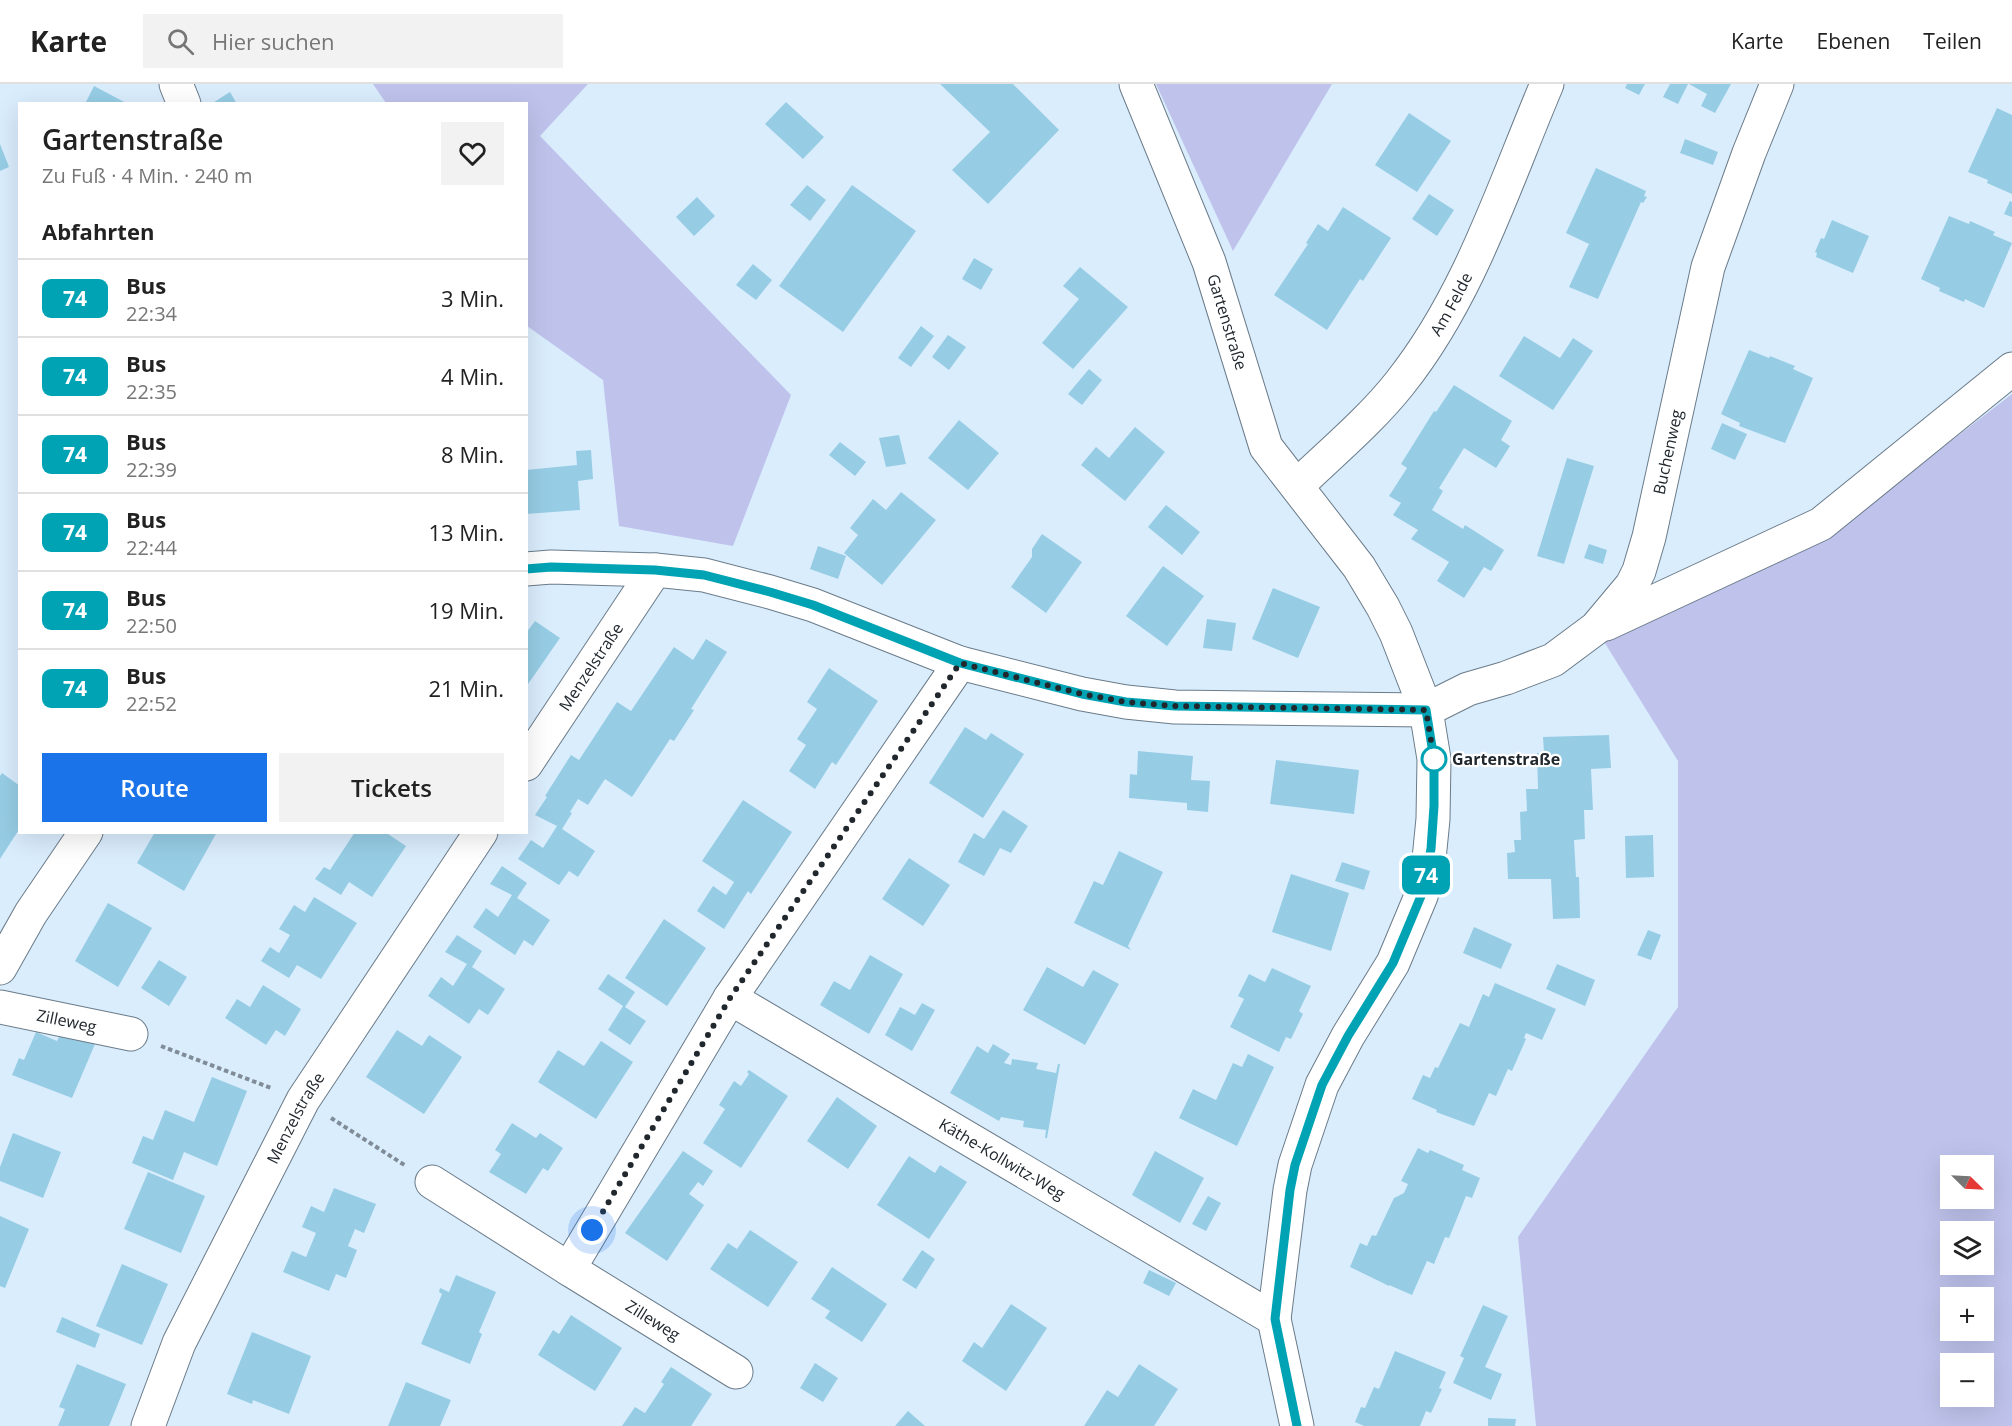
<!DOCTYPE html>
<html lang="de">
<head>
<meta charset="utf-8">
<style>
	body { margin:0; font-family:"Open Sans",sans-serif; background:#f2f2f2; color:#222; height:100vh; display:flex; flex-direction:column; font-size:22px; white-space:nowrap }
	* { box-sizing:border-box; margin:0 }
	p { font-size:20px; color:#767676 }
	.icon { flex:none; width:33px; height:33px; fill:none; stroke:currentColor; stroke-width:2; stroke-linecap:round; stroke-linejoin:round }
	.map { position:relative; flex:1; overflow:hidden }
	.side { position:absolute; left:18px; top:18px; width:510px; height:732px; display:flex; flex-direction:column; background:#fff; border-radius:0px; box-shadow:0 6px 24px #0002 }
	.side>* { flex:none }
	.badge { padding:0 12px; border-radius:9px; font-size:21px; line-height:39px }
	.needle { width:39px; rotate:114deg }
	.buttons { position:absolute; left:1940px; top:1071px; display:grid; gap:12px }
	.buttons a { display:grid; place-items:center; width:54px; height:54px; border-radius:0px; background:#fff; box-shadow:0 6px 24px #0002; font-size:30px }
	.you { position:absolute; width:30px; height:30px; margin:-15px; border:4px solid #fff; border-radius:50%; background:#1a73e8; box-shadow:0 0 0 9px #1a73e833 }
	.map>.badge { position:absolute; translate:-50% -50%; box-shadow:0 0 0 3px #fff }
	h2 { padding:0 24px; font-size:22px; line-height:54px }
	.round { display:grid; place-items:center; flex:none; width:63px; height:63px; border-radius:0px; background:#f2f2f2 }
	.headline { display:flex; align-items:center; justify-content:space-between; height:102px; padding:0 24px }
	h1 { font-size:28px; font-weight:600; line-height:45px }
	.primary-button { display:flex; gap:12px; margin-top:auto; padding:12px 24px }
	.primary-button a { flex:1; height:69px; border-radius:0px; background:#1a73e8; color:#fff; font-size:24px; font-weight:600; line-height:69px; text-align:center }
	.primary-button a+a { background:#f2f2f2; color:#222 }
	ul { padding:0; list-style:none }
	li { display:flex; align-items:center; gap:18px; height:78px; padding:0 24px; border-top:2px solid #e0e0e0 }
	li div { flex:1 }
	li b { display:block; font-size:22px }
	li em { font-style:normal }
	li .badge { min-width:66px; font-weight:700; text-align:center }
	header { display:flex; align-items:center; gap:36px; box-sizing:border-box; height:84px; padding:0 30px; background:#fff; border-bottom:2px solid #e0e0e0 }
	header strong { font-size:28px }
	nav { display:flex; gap:33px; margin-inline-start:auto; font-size:21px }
	.search { width:420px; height:54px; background:#f2f2f2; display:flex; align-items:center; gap:15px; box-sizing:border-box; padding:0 21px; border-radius:0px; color:#767676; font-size:22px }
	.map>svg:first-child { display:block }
	.green { fill:#bfc3ec; fill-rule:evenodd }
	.building { fill:#96cde5 }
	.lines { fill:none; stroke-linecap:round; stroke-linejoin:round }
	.minor-casing { stroke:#6a7b89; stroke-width:35 }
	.path { stroke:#808d98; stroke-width:4; stroke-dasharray:4.5 3; stroke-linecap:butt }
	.minor { stroke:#fff; stroke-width:33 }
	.line-casing { stroke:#fff; stroke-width:14 }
	.line { stroke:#00a3b4; stroke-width:9 }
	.walk { stroke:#20272d; stroke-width:6; stroke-dasharray:0 10.8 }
	.stop-dot { fill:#fff; stroke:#00a3b4; stroke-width:3 }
	.labels { text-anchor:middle; stroke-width:4.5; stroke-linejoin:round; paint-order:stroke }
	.street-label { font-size:16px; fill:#20272d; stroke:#fff }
	.stop-label { font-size:16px; font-weight:bold; fill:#20272d; stroke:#fff; text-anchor:start }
</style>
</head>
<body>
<header>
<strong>Karte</strong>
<div class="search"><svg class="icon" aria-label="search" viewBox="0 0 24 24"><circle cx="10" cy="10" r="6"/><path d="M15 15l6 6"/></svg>Hier suchen</div>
<nav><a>Karte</a><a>Ebenen</a><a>Teilen</a></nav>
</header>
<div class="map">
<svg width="2012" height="1342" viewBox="0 0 2012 1342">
	<rect width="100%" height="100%" fill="#daedfd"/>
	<!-- green -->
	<path class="green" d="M373 0H588L540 52 791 311 733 462 619 442 603 296 527 242 526 20 386 19Z
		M1156 0H1332L1233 167Z
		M2012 310V1342H1536L1518 1153 1678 923V677L1603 556 1824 455ZM1950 1082H1983V1114H1950ZM1950 1148H1983V1180H1950ZM1950 1214H1983V1246H1950ZM1950 1280H1983V1312H1950Z"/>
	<!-- building -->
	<path class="building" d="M940 0H1013L1059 46 988 120 952 86 990 48Z
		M1627 0H1645L1639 11 1625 4Z
		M1670 0H1688L1678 20 1663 13Z
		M1689 0H1731L1715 29 1701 22 1707 10Z
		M94 2 128 20H85Z
		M230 8 237 20H211Z
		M786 18 824 53 803 75 765 40Z
		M1997 24 2012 31V110L1987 99 1988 96 1968 88Z
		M1409 29 1451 57 1417 108 1375 81Z
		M1685 55 1718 68 1713 81 1680 69Z
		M0 60 9 83 0 87Z
		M1596 84 1646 107 1644 112 1647 113 1643 119 1641 118 1598 215 1569 203 1589 160 1566 149Z
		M807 101 826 116 810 137 790 121Z
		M852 101 916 147 843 248 779 202Z
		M1429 110 1454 126 1437 152 1412 135Z
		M697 113 715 132 694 152 676 133Z
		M2010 117 2012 118V133L2004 130Z
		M1343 123 1391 154 1363 197 1360 195 1327 246 1274 211 1308 160 1306 159 1318 140 1328 147Z
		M1949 132 1969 140 1970 137 1995 148 1993 151 2012 159 1984 224 1965 215 1964 218 1939 207 1940 204 1921 195Z
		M1832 136 1869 152 1853 189 1816 173 1817 169 1815 168 1821 154 1824 155Z
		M974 174 993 185 981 206 962 195Z
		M753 180 772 196 756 216 736 201Z
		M1080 183 1128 223 1073 285 1042 259 1079 215 1063 202Z
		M921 242 934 252 911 283 898 274Z
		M948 251 966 263 949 286 932 273Z
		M1524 252 1560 274 1573 254 1593 267 1553 326 1499 292Z
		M1749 266 1769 274 1770 272 1795 282 1793 285 1813 294 1785 359 1739 342 1740 339 1721 330Z
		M1089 285 1102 296 1082 321 1068 310Z
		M1454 301 1512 337 1501 356 1510 362 1496 384 1464 364 1439 404 1443 407 1432 426 1463 445 1465 441 1504 466 1491 487 1484 483 1464 514 1437 497 1449 478 1411 455 1418 446 1393 431 1401 419 1389 412 1407 384 1401 380 1434 327 1436 328Z
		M959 336 999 369 968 406 928 374Z
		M1722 339 1747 350 1735 376 1711 365Z
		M1135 343 1165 368 1125 417 1081 381 1096 363 1109 374Z
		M899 351 906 380 886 383 879 354Z
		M840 358 866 378 855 392 829 371Z
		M591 366 593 395 578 397 580 426 526 430V386L577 381 576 367Z
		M1567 374 1594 382 1564 480 1537 472Z
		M901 408 936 436 882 501 844 469 858 451 850 444 873 415 886 426Z
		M1166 421 1200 448 1182 471 1148 443Z
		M1042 450 1082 478 1046 529 1011 503 1032 473V465Z
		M1589 460 1607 466 1603 480 1584 474Z
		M818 462 846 472 838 495 810 485Z
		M1163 482 1204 512 1167 562 1126 532Z
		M1273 504 1320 523 1298 574 1252 555Z
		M1207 535 1236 539 1232 567 1203 564Z
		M535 537 560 554 526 603V549Z
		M706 555 727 568 691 625 694 626 674 657 670 655 632 713 605 695 588 721 578 715 570 728 572 729 562 745 595 767 578 793 569 787 559 801 518 775 531 756 543 764 557 742 535 731 547 713 545 712 571 671 579 676 617 618 631 627 674 563 693 576Z
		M829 584 878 617 836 681 832 678 815 705 789 687 806 661 797 655 817 625 807 618Z
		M965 643 986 656 991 649 1024 670 983 734 929 699Z
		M1609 651 1611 684 1591 685 1593 726H1584L1585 755 1574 756 1576 793H1579L1580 834 1553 835 1551 795H1508L1507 769 1515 768 1514 756H1521L1520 728 1527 727 1526 705H1538L1537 669H1544L1543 653Z
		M1138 667 1193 672 1191 696 1210 697 1208 728 1187 726V719L1129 714 1130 690 1137 691Z
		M1276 676 1359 686 1354 730 1270 720Z
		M2 689 20 702V744L0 775V692Z
		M743 716 792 748 751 810 748 807 724 845 697 827 713 802 726 811 734 798 702 777Z
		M1003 726 1028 742 1011 769 1000 764 984 792 958 778 974 749 984 755Z
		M155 748H217L184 807 137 779Z
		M355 748H385L406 762 372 813 349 798 341 811 315 795 324 783 330 786Z
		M1653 751 1654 793 1626 794 1625 752Z
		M1119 767 1163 788 1128 862 1131 866 1074 839 1094 797 1103 801Z
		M909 774 950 801 923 842 882 815Z
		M1342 778 1370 787 1364 806 1335 797Z
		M502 782 527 799 517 814 550 836 533 862 524 856 515 871 473 843 486 824 498 833 512 811 490 800Z
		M1291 790 1349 809 1331 867 1272 848Z
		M314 813 357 839 321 895 297 881 289 894 261 877 270 863 279 869 290 851 279 845 294 821 305 828Z
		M108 819 152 844 118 903 75 877Z
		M664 835 706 864 667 922 625 894Z
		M1474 843 1512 860 1501 885 1463 869Z
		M1648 846 1661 851 1651 876 1637 871Z
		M457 851 482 867 472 883 505 905 488 931 479 925 469 940 428 912 441 893 453 902 467 880 445 868Z
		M870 871 903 890 869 950 820 921 834 897 850 906Z
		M159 876 187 893 169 922 141 904Z
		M1557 880 1595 896 1585 922 1546 905Z
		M1047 883 1083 903 1093 886 1119 900 1085 961 1023 926Z
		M1272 884 1311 902 1299 927 1303 930 1291 955 1286 953 1279 968 1230 943 1244 915 1238 912 1249 890 1265 898Z
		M608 890 635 908 625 923 646 937 630 961 608 946 623 922 598 905Z
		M1495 899 1556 925 1542 956 1526 949 1524 954 1526 955 1512 987 1508 985 1496 1012 1489 1009 1474 1042 1436 1028 1437 1026 1412 1015 1423 991 1430 994 1435 983 1438 984 1460 939 1469 943 1483 910 1489 913Z
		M263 901 301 925 285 952 276 946 266 961 225 934 237 915 250 923Z
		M922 919 935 926 912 967 885 951 900 923 915 931Z
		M397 946 422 962 429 951 462 973 424 1030 366 993Z
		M62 947 95 960 72 1014 12 991 19 974 24 976 36 948 57 957Z
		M601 957 633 978 596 1035 538 998 558 966 584 982Z
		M993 960 1010 970 1004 979 1011 981 1012 975 1038 979 1036 985 1056 989 1058 980H1060L1047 1054H1045L1046 1046 1023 1043 1024 1037 1001 1033 999 1037 950 1009 977 962 988 969Z
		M1248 970 1274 983 1237 1062 1179 1034 1193 1005 1216 1016 1233 979 1242 983Z
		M749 986 788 1012 741 1084 703 1059 725 1025 719 1021 734 997 741 1002 749 990 747 988Z
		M212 993 247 1007 217 1082 184 1068 173 1096 132 1079 143 1052 153 1056 165 1026 194 1038Z
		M837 1013 877 1042 848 1085 807 1057Z
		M512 1039 536 1054 540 1049 563 1064 548 1087 543 1084 526 1110 489 1088 501 1070 495 1066Z
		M13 1049 61 1068 43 1114 0 1097V1083Z
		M1418 1064 1428 1069 1430 1066 1464 1081 1462 1086 1480 1094 1472 1114 1466 1112 1449 1154 1445 1153 1434 1180 1427 1177 1412 1211 1389 1201V1202L1350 1183 1360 1159 1367 1162 1372 1151 1376 1152 1394 1114 1404 1109 1408 1100 1401 1097Z
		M683 1067 713 1087 703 1102 698 1098 689 1110 704 1121 667 1177 625 1149Z
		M1155 1067 1204 1094 1180 1139 1132 1111Z
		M909 1072 935 1089 940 1081 967 1098 929 1155 877 1121Z
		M148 1088 205 1112 181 1169 124 1145Z
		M334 1104 376 1120 364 1149 355 1145 348 1162 357 1166 346 1194 336 1190 329 1207 283 1188 292 1167 306 1173 316 1149 302 1143 311 1122 324 1128Z
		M1208 1112 1221 1119 1206 1147 1192 1140Z
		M0 1132 29 1145 5 1204 0 1202Z
		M750 1146 798 1178 768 1223 710 1185 728 1159 737 1165Z
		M922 1166 935 1175 916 1205 902 1196Z
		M122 1180 168 1200 142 1261 96 1242Z
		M832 1183 887 1220 862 1258 825 1234 830 1227 811 1215Z
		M1149 1186 1176 1199 1169 1212 1143 1199Z
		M456 1191 496 1208 479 1248 482 1250 470 1280 421 1260 442 1210 439 1208 440 1204 449 1208Z
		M1011 1220 1047 1244 1006 1307 962 1277 974 1258 982 1264Z
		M1483 1221 1508 1232 1485 1283 1502 1290 1491 1316 1453 1299 1464 1274 1460 1272Z
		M571 1231 622 1264 595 1307 538 1271 553 1246 559 1250Z
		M62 1233 100 1250 95 1264 56 1248Z
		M252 1248 311 1272 289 1330 253 1316 252 1320 227 1310Z
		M1395 1267 1446 1288 1439 1304 1442 1305 1431 1329 1426 1327 1420 1342H1364L1355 1338 1361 1323 1365 1324 1374 1303 1379 1305Z
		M815 1279 838 1294 823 1318 800 1304Z
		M77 1280 126 1300 109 1342H58L65 1325 59 1323Z
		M1139 1280 1178 1305 1154 1342H1084L1107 1306 1118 1313Z
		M671 1283 712 1310 691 1342H622L635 1323 645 1329 664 1300 661 1298Z
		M406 1298 451 1316 440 1342H388Z
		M908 1327 925 1342H895Z
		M1488 1334 1516 1335 1515 1342H1488Z"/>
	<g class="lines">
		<!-- minor casing -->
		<g class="minor-casing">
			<g id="minor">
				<path d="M176 0 184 20"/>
				<path id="s1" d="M1136 0 1209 178 1266 363 1359 483 1383 523 1396 549 1426 626 1434 675 1433 735 1428 785 1421 812 1393 879 1348 952 1322 1001 1295 1081 1290 1106 1274 1235 1297 1342"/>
				<path id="s2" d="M1297 402C1331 369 1370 337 1400 299 1470 211 1504 101 1547 0"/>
				<path id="s3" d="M526 485 551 483 655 486 704 491 770 508 813 521 960 579 1082 610 1126 618 1175 623 1426 626 1468 605 1506 594 1553 576 1596 544 1632 501 1639 487 1649 453 1708 183 1749 69 1777 0"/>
				<path d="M1606 540 1821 440 2012 285"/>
				<path id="s4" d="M526 680 655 486"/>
				<path d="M0 884 31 829 86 748"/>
				<path id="s5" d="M730 914 1274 1235"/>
				<path id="s6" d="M0 923 131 950"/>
				<path d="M432 1098 569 1185"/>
				<path d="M736 1288 569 1185 730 914 960 579"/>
				<path id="s7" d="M148 1342 179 1259 303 1016 481 748"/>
			</g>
		</g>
		<!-- path -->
		<path class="path" d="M161 962 271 1004
			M331 1034 406 1082"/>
		<!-- minor -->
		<use href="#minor" class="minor"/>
	</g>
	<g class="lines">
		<!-- line casing -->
		<g class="line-casing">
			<path id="line" d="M526 485 551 483 655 486 704 491 770 508 813 521 960 579 1082 610 1126 618 1175 622 1426 626 1434 675V722L1431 765 1421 812 1393 879 1348 952 1322 1001 1295 1081 1290 1106 1275 1235 1297 1342"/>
		</g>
		<!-- line -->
		<use href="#line" class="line"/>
		<!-- walk -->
		<path class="walk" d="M592 1146 730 914 960 579 1082 610 1126 618 1175 622 1426 626 1434 675"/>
	</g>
	<!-- markers -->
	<circle class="stop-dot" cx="1434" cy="675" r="12"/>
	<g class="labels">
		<!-- street labels -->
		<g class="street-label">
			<text dy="6" stroke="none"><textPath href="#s2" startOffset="240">Am Felde</textPath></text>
			<text dy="6" stroke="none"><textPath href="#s1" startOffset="255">Gartenstraße</textPath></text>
			<text dy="6" stroke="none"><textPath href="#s3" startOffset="1305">Buchenweg</textPath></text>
			<text dy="6" stroke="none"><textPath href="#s4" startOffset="117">Menzelstraße</textPath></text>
			<text dy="6" stroke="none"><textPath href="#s6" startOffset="68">Zilleweg</textPath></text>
			<text dy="6" stroke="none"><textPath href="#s7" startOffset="342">Menzelstraße</textPath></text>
			<text dy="6" stroke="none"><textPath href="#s5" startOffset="316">Käthe-Kollwitz-Weg</textPath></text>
			<text transform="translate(653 1236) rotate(32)" y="6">Zilleweg</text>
		</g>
		<!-- stop labels -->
		<g class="stop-label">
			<text x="1452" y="681">Gartenstraße</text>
		</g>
	</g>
</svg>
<div class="buttons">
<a><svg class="needle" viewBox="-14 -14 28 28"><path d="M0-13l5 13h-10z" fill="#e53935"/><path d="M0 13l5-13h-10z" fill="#767676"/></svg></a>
<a><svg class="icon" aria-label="layers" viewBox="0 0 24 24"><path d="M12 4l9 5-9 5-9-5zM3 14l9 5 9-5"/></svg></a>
<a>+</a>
<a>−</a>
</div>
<div class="you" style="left:592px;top:1146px"></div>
<b class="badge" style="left:1426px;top:791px;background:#00a3b4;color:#fff">74</b>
<section class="side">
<div class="headline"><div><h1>Gartenstraße</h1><p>Zu Fuß · 4 Min. · 240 m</p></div><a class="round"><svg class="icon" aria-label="heart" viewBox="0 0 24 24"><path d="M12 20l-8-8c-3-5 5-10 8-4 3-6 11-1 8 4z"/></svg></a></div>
<h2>Abfahrten</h2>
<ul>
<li><span class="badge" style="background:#00a3b4;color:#fff">74</span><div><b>Bus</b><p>22:34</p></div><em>3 Min.</em></li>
<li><span class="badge" style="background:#00a3b4;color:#fff">74</span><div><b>Bus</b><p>22:35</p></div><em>4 Min.</em></li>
<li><span class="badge" style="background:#00a3b4;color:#fff">74</span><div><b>Bus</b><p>22:39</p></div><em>8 Min.</em></li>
<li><span class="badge" style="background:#00a3b4;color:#fff">74</span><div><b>Bus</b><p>22:44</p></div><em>13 Min.</em></li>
<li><span class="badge" style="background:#00a3b4;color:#fff">74</span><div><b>Bus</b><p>22:50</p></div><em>19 Min.</em></li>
<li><span class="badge" style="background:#00a3b4;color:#fff">74</span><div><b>Bus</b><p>22:52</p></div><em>21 Min.</em></li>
</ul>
<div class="primary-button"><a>Route</a><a>Tickets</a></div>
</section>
</div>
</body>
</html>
